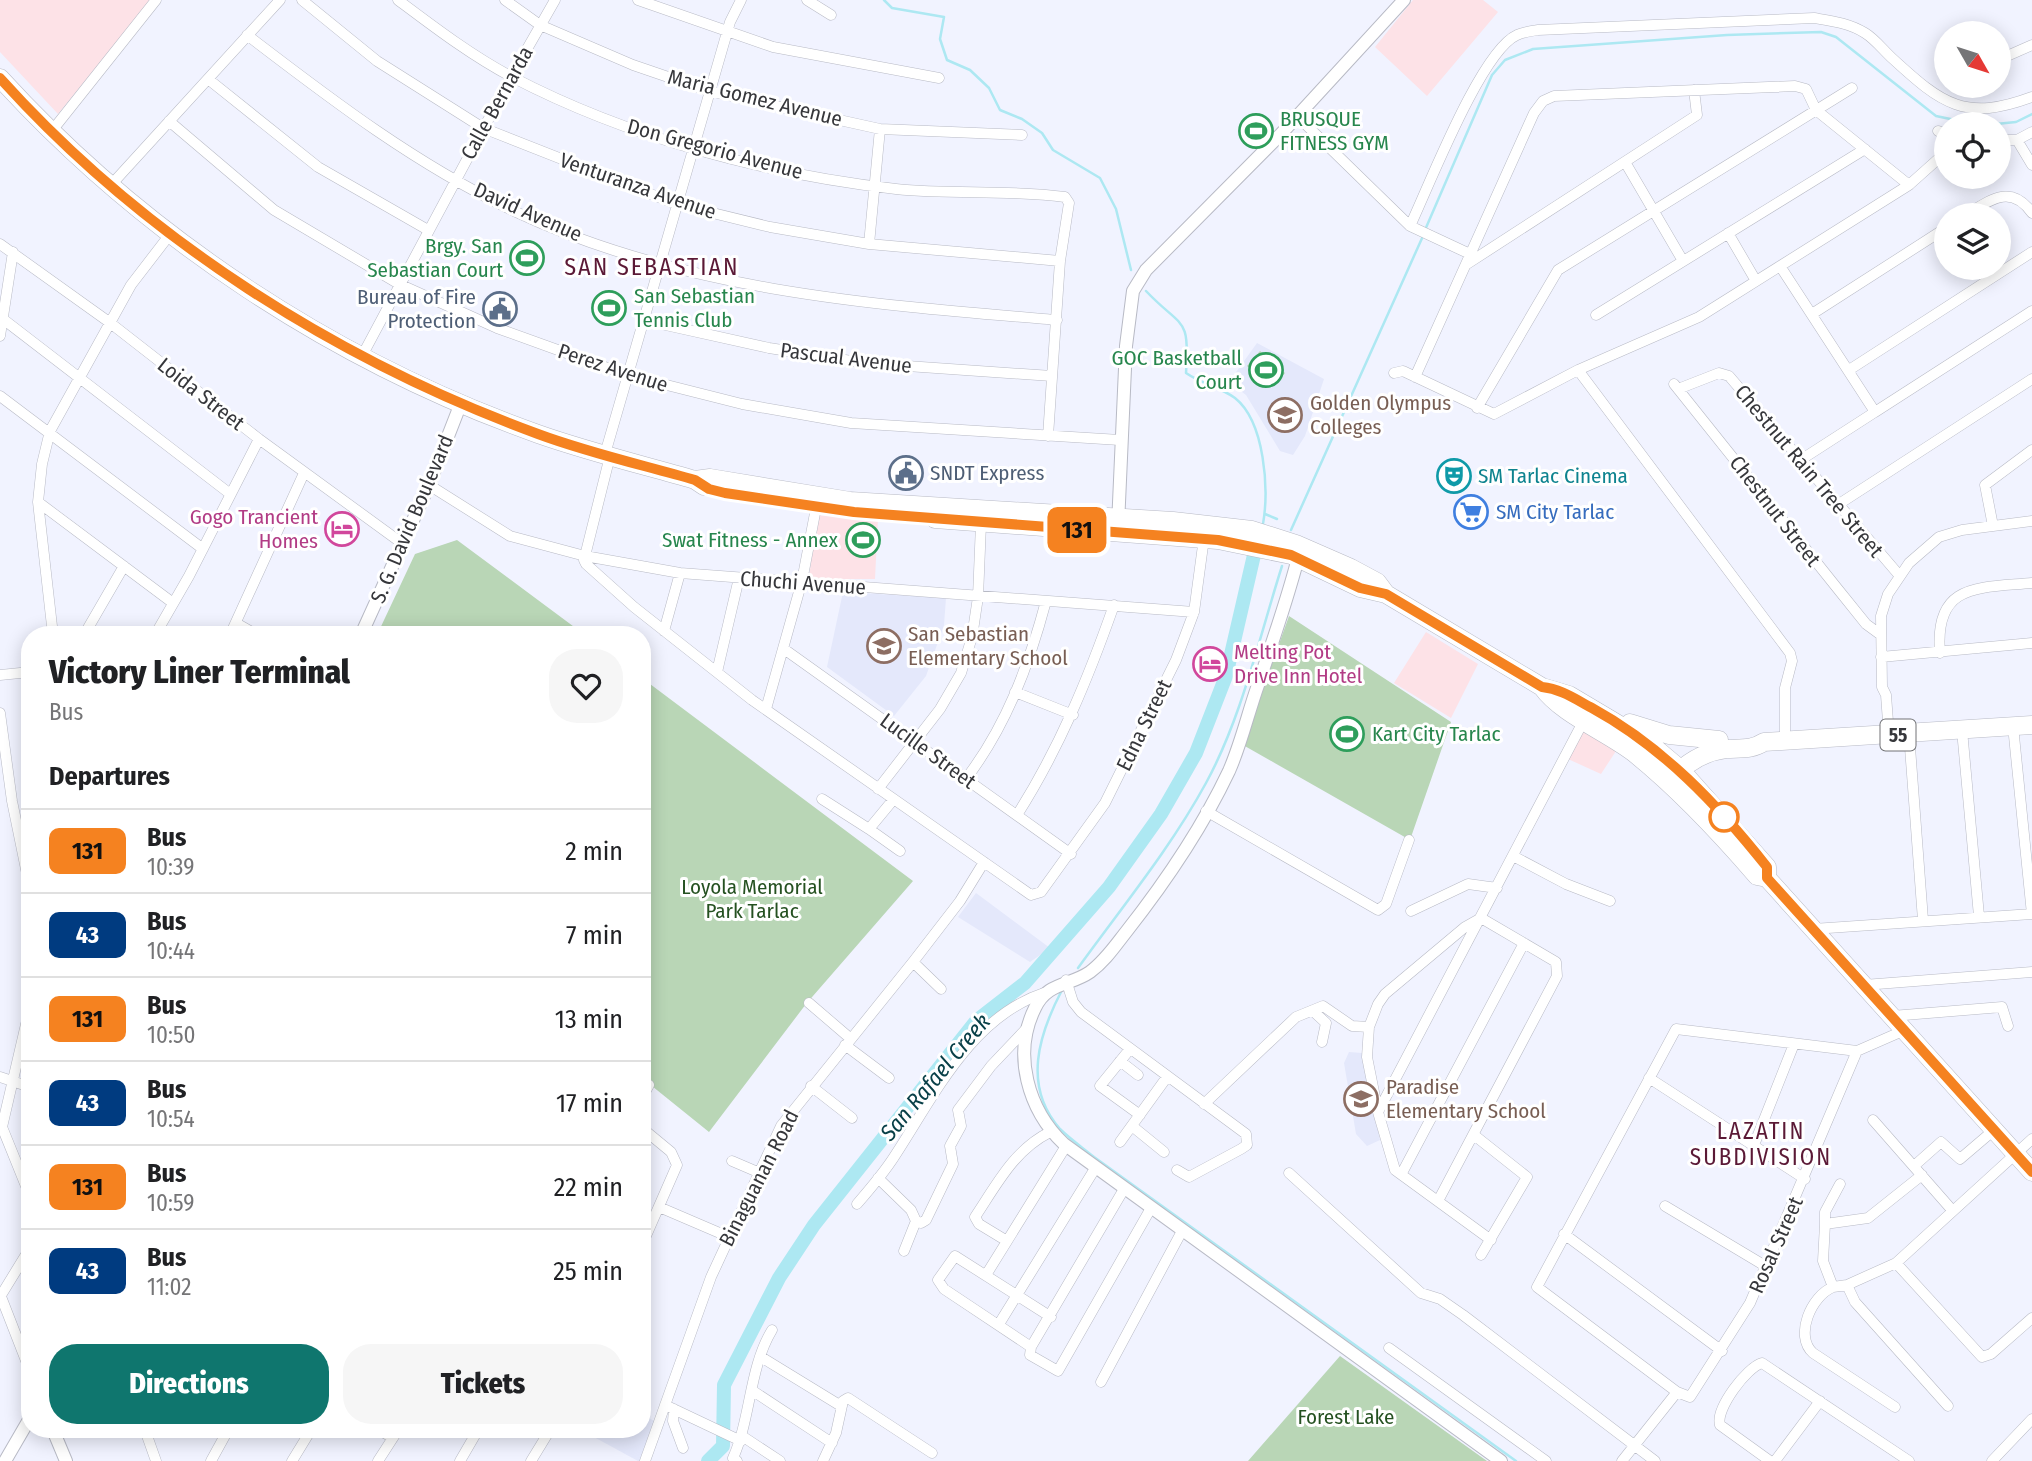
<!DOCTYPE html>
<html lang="en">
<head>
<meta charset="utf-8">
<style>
	body { margin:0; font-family:"Fira Sans Condensed",sans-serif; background:#f6f6f6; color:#202124; height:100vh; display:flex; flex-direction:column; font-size:26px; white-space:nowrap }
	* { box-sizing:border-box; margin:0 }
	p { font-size:23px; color:#757577 }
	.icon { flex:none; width:38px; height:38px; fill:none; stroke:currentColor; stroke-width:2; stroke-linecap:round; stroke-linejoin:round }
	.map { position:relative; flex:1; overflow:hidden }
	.panel { position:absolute; left:21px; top:626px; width:630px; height:812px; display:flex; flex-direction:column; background:#fff; border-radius:28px; box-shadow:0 4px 18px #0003 }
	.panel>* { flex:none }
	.badge { padding:0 14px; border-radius:10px; font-size:24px; line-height:46px }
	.needle { width:46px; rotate:129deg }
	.buttons { position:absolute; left:1934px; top:21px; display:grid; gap:14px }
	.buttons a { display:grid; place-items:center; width:77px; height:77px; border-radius:50%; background:#fff; box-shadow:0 4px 18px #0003; font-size:35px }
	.map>.badge { position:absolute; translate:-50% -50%; box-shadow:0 0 0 4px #fff }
	h2 { padding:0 28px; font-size:26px; line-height:63px }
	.round { display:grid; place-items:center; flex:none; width:74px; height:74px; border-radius:28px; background:#f6f6f6 }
	.headline { display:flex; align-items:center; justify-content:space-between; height:119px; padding:0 28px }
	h1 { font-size:33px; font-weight:800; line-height:52px }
	.primary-button { display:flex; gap:14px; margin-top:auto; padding:14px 28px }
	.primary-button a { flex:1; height:80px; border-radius:28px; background:#0f766e; color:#fff; font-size:28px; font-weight:800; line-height:80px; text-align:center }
	.primary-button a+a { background:#f6f6f6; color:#202124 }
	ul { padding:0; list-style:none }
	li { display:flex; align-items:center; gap:21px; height:84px; padding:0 28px; border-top:2px solid #e0e0e0 }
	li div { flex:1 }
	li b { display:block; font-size:26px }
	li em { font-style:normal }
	li .badge { min-width:77px; font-weight:700; text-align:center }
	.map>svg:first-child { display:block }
	.commercial { fill:#fde2e7 }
	.built { fill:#e4e8fb }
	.green { fill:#b9d6b6 }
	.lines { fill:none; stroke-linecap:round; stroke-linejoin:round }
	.stream { stroke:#ade8f2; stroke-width:2.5 }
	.river { stroke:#ade8f2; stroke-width:14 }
	.street-casing { stroke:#b8bac5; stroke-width:11 }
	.secondary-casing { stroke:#b8bac5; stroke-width:14 }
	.highway-casing { stroke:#b8bac5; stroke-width:19 }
	.street { stroke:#fff; stroke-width:10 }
	.secondary { stroke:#fff; stroke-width:12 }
	.highway { stroke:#fff; stroke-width:18 }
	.line-casing { stroke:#fff; stroke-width:16 }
	.line { stroke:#f58220; stroke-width:10 }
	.stop-dot { fill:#fff; stroke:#f58220; stroke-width:3.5 }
	.labels { text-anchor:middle; stroke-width:6; stroke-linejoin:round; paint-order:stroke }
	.shield { fill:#fff; stroke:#727376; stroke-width:2 }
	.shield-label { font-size:19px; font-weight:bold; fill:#36373b }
	.street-label { font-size:21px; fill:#36373b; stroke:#fff }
	.leisure-label { font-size:21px; fill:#27864d; stroke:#fff; text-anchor:start }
	.service-label { font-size:21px; fill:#4e5e75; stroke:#fff; text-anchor:end }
	.education-label { font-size:21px; fill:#785e54; stroke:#fff; text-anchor:start }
	.culture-label { font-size:21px; fill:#0d838f; stroke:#fff; text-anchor:start }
	.shop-label { font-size:21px; fill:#366cbe; stroke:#fff; text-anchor:start }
	.hotel-label { font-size:21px; fill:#b23c85; stroke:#fff; text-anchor:end }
	.park-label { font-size:21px; fill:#255121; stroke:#fff }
	.water-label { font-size:23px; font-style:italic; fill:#094048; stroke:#fff }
	.neighbourhood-label { font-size:23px; letter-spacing:2px; fill:#5b1936; stroke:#fff }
	.quarter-label { font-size:24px; letter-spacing:2px; fill:#5b1936; stroke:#fff }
</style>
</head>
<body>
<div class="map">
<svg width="2032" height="1461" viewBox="0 0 2032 1461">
	<rect width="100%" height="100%" fill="#f1f3ff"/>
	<!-- commercial -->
	<path class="commercial" d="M0 0H151L58 114 0 52Z
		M1413 0H1483L1498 12 1427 96 1375 47Z
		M816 515 878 518 875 579H809Z
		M1426 632 1478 664 1451 718 1394 683Z
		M1583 727 1616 751 1601 774 1568 759Z"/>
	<!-- built -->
	<path class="built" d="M1257 343 1324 379 1305 436 1293 455 1280 451 1246 395 1229 382Z
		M843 592 946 598 944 625 926 676 894 716 827 667Z
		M976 893 1050 948 1030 962 958 917Z
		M1349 1052 1362 1053 1380 1140 1367 1146 1356 1134 1344 1063Z
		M642 1414 656 1422 643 1461H638L581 1430H642Z"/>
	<!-- green -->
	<path class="green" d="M1260 351 1285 373 1272 387 1247 366Z
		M457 540 585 635H377L415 554Z
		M1289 616 1451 722 1410 840 1243 745Z
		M642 678 913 881 806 1004 709 1132 642 1078Z
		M1340 1356 1487 1461H1248Z"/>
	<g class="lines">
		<!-- stream -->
		<path class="stream" d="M884 0 892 8 944 17 940 39 947 60 970 70 989 88 1000 110 1022 119 1042 133 1053 150 1100 178 1116 209 1131 270
			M1996 124 2016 122 2032 114
			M1425 230 1492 75 1505 60 1533 49 1727 35 1821 32 1836 37 1936 116 1974 124
			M1146 291C1182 329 1190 315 1186 373 1202 384 1220 387 1235 398 1265 422 1269 489 1263 524
			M1265 514 1277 519
			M1291 530 1423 236
			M1078 968C1122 907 1170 849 1206 783 1242 717 1259 638 1282 566
			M1062 990C1039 1034 1022 1086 1060 1129 1070 1139 1083 1148 1094 1157L1516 1461"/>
		<!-- river -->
		<path class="river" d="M708 1461 723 1446 724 1385 779 1278 814 1225 976 1021 1025 983 1109 887 1161 814 1196 753 1226 676 1254 555"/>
		<!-- street casing -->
		<g class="street-casing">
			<path id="street" d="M302 0 377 61 483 128 676 204 770 227 869 244 1060 261
				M398 0C434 27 472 56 512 77 629 138 765 174 896 189 952 195 1009 189 1065 197L1069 203 1060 261 1048 436
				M505 0 540 25 633 65 709 91 880 129 1022 135
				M638 0 773 47 939 78
				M807 0 831 15
				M247 35C333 101 417 165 516 212 684 291 875 305 1057 320
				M1998 60 2032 45
				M208 79 318 167 428 230
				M1297 116 1410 226 1470 254
				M169 121 274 210 399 284 497 328 627 375 742 404 851 423 1120 440
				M1938 131 1946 134
				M51 132 156 0
				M1998 140H2017L2032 132
				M2017 140 2032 165
				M1625 162 1683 261
				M111 185 280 0
				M1909 185 1937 160
				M1966 215C1990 200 2011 183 2032 213
				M1410 226C1429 186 1481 51 1517 35 1523 32 1531 31 1538 30L1814 18C1832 21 1849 23 1865 33 1875 39 1884 51 1893 59 1942 104 1965 122 2032 97
				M1728 233 1756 281
				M0 244 109 322 259 439 403 544
				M869 244 880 129
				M1467 264 1697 115 1694 90
				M1780 266 1875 412 1799 461
				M1812 314 1946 228
				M1596 315 1865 149
				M3 319 229 493
				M643 320 769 348 864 363 1052 376
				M0 336 13 252
				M362 356 511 77 555 0
				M1849 370 2032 252
				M1394 373 1403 371 1494 414 1578 370 1790 653 1792 661 1785 688V740
				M1415 377 1534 113 1543 101 1554 96 1795 86 1806 89 1816 110 1909 185 1699 317 1578 370
				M1674 384 1837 588 1866 624 1881 635
				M1678 389 1719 373 1729 376 1899 575
				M0 396 203 549
				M1477 408 1558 270 1852 88
				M1875 412 2032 311
				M605 454 730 22 741 0
				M610 456 584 560 586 564 634 607 752 700 1031 895 1041 892 1105 803 1176 660 1194 612 1204 538
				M429 485 510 536 585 556 680 573 1194 612
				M38 502 173 603
				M1839 504 2032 379
				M1993 526 1985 485 2032 450
				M236 623 257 635
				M664 631 680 573
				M53 635 38 502 42 464 50 431 131 285 171 233
				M84 635 124 566
				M155 635 189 576 259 439
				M230 635 304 473
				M784 649 1071 854
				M1940 653C1934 583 1978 588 2032 583
				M1881 657 2032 643
				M717 672 739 578
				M0 675 30 672
				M1015 692 1073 715
				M766 709 802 581 816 508
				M0 713 12 801 30 889
				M1962 730 1979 916
				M1909 734 1923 920
				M1889 735 1886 695 1882 687 1881 616 1888 594 1909 563 1939 537 1962 530 2032 521
				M965 780C1006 727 1029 665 1046 601
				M878 789 940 709 961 673 972 637 978 597 981 524
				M822 799 869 829
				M893 800 869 829 900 851
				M1206 811 1378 910 1386 904 1409 840
				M1017 815C1059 749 1088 679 1114 605
				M1513 856 1566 884 1610 901
				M1411 911 1468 884 1497 888
				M1813 929 2032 914 2013 726
				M913 962 941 989
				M1066 980 1073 1002 1081 1012 1246 1134 1247 1145 1241 1149 1189 1177 1177 1170
				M1864 985 2032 972
				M809 1003 851 1039
				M30 1007 2 1127 30 1196
				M1313 1011 1326 1023 1322 1042
				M1892 1016 2002 1007 2008 1026
				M845 1045 889 1078
				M1130 1049 1100 1086 1140 1115
				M1857 1051 1676 1029 1537 1287 1677 1392 1690 1397 1750 1303 1857 1051 1905 1030
				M1120 1061 1138 1075
				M0 1077 30 1087
				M1649 1078 1805 1179
				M811 1086 852 1118
				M642 1098 649 1085
				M1204 1104 1296 1017 1323 1006 1352 1026 1369 1027
				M1378 1112 1367 1057 1369 1027 1378 1004 1385 994 1465 927 1481 918 1556 962 1557 976 1438 1201
				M1873 1120 1952 1210
				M1132 1126 1164 1152
				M642 1128 671 1152 677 1165 642 1245
				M1474 1135 1527 1177 1481 1255
				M1120 1142 1167 1077
				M1754 1145 1794 1044
				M732 1161 760 1173
				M1914 1166 1941 1142 1960 1159 1994 1130
				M1289 1173 1421 1293 1440 1299 1463 1315 1655 1461
				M1402 1173 1524 943
				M878 1178 911 1210 916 1221 921 1223 926 1220 953 1164 950 1146 961 1126 958 1110 991 1066 1027 1028
				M1124 1189 1031 1347 1030 1355 1058 1371 1151 1208
				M857 1204C870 1189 883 1174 894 1157 934 1096 971 1017 1044 993
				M1665 1206 1767 1267
				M659 1207 729 1237
				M1825 1224V1212L1840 1184
				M1564 1234 1722 1351
				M1491 1240 1395 1170 1378 1112 1584 720
				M1007 1241 979 1224 975 1217C997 1184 1014 1150 1050 1132
				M904 1251 916 1221
				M1896 1263 1982 1357 1991 1354 2032 1318
				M986 1275 1066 1146
				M1847 1285 1855 1302 1948 1406
				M1833 1287 1847 1285 1896 1263 2032 1139
				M0 1294 30 1371
				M0 1297 30 1248
				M999 1324 1096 1167
				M1031 1347 944 1289 938 1280 955 1256 1051 1317
				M1389 1348 1546 1461
				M761 1357 841 1406
				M1101 1382 1182 1231
				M753 1391 832 1443
				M665 1405 741 1441
				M1895 1407 1813 1353C1794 1336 1811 1296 1833 1287L1823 1261 1825 1224 1868 1218 1922 1175
				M674 1409 673 1421 683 1448
				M145 1430 156 1461
				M379 1430 393 1438
				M742 1436 780 1461
				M211 1461 228 1430
				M292 1461 311 1430
				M378 1461 398 1430
				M460 1461 478 1430
				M531 1461 550 1430
				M645 1461 711 1277 781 1126 913 962 960 901 984 862
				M737 1461 733 1458C751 1418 749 1368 772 1330
				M823 1461 836 1433 843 1401 848 1398 932 1453
				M1622 1461 1677 1392
				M1770 1461 1720 1425C1715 1409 1747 1367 1762 1363L1909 1461
				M1775 1461 1820 1401
				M1992 1461 2032 1419"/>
		</g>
		<!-- secondary casing -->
		<g class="secondary-casing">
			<path id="secondary" d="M1118 525 1126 346 1133 291 1146 270 1280 135 1404 0
				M1298 558C1287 601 1272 643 1258 685 1248 713 1241 744 1229 771 1203 826 1163 885 1126 932 1115 946 1105 961 1090 972 1070 986 1047 982 1035 1008 1012 1054 1028 1110 1064 1144L1501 1461
				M361 635 429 485 461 403
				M53 1430 66 1461
				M5 1461 30 1418"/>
		</g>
		<!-- highway casing -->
		<g class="highway-casing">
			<path id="highway" d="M0 78C145 237 335 362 538 434 589 452 643 465 695 480L704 486
				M695 480 710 478 850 501 1173 521 1252 530 1296 544 1351 568 1377 582 1386 594 1542 687C1561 714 1607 732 1634 753 1680 790 1719 832 1757 876L1767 878 2032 1172
				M935 519 1218 540 1291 555 1360 588 1386 594
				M1542 687 1569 695 1648 742 1680 769 1759 858 1767 867V878
				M1630 723 1669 735 1719 740
				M1669 782C1684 764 1702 752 1726 749 1740 748 1752 750 1764 742L2032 725"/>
		</g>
		<!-- street -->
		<use href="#street" class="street"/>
		<!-- secondary -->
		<use href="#secondary" class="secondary"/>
		<!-- highway -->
		<use href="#highway" class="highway"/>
	</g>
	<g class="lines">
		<!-- line casing -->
		<g class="line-casing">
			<path id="line" d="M0 78C144 238 336 360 538 434 589 453 643 465 695 480L709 489 725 493 854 512 1218 540 1291 555 1360 588 1386 594 1542 687C1561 689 1575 699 1592 708 1663 747 1717 804 1767 867V878L2032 1172"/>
		</g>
		<!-- line -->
		<use href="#line" class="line"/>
	</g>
	<!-- icons -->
	<defs>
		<g id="stadium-ring" transform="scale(1.75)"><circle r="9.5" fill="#fff" stroke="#2e9e5b" stroke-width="1.5"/><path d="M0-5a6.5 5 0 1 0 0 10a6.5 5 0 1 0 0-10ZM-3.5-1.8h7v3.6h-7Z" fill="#2e9e5b"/></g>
		<g id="civic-ring" transform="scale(1.75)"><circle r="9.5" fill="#fff" stroke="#5c6f8a" stroke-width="1.5"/><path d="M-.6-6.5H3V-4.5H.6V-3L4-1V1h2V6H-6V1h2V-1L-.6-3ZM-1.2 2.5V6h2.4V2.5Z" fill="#5c6f8a"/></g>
		<g id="university-ring" transform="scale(1.75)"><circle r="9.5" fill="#fff" stroke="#8d6e63" stroke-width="1.5"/><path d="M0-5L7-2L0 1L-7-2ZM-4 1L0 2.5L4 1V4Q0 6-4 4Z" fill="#8d6e63"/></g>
		<g id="theatre-ring" transform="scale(1.75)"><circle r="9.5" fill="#fff" stroke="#0f9aa8" stroke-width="1.5"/><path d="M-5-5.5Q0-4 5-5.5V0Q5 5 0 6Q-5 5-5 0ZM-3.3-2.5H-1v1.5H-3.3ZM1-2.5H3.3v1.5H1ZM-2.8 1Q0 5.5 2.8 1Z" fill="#0f9aa8"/></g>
		<g id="supermarket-ring" transform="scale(1.75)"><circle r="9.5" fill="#fff" stroke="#3f7fe0" stroke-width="1.5"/><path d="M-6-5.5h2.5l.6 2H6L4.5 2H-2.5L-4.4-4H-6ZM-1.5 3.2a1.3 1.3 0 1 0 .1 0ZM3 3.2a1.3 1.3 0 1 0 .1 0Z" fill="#3f7fe0"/></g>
		<g id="hotel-ring" transform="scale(1.75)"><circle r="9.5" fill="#fff" stroke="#d1479c" stroke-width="1.5"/><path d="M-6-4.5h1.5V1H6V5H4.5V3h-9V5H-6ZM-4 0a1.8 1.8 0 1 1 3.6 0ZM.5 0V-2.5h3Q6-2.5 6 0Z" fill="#d1479c"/></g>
		<g id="school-ring" transform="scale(1.75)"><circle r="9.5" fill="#fff" stroke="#8d6e63" stroke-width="1.5"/><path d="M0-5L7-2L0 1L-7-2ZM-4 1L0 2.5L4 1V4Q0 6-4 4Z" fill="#8d6e63"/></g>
	</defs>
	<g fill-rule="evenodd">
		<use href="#stadium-ring" x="1256" y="131"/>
		<use href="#stadium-ring" x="527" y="258"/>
		<use href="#stadium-ring" x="609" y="308"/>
		<use href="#civic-ring" x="500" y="309"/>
		<use href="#stadium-ring" x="1266" y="370"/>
		<use href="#university-ring" x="1285" y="415"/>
		<use href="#civic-ring" x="906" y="473"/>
		<use href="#theatre-ring" x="1454" y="476"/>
		<use href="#supermarket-ring" x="1471" y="512"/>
		<use href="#hotel-ring" x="342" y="529"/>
		<use href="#stadium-ring" x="863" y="540"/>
		<use href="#school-ring" x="884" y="646"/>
		<use href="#hotel-ring" x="1210" y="664"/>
		<use href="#stadium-ring" x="1347" y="734"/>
		<use href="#school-ring" x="1361" y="1099"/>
	</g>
	<!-- markers -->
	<circle class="stop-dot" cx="1724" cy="817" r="14"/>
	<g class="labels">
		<!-- shield labels -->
		<rect class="shield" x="1880.5" y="719.5" width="35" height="31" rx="5"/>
		<g class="shield-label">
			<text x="1898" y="742">55</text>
		</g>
		<!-- street labels -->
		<g class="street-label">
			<text transform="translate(755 98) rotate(14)" y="7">Maria Gomez Avenue</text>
			<text transform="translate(497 103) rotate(-61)" y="7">Calle Bernarda</text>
			<text transform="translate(715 149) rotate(15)" y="7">Don Gregorio Avenue</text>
			<text transform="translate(638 186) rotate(19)" y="7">Venturanza Avenue</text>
			<text transform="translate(528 212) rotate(24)" y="7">David Avenue</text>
			<text transform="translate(846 358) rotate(7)" y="7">Pascual Avenue</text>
			<text transform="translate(613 368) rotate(18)" y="7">Perez Avenue</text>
			<text transform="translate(201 394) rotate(38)" y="7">Loida Street</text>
			<text transform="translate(1809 471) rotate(50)" y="7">Chestnut Rain Tree Street</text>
			<text transform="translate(1775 511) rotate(52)" y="7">Chestnut Street</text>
			<text transform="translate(412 519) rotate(-67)" y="7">S. G. David Boulevard</text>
			<text transform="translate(803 583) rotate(4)" y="7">Chuchi Avenue</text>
			<text transform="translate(1144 725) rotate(-64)" y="7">Edna Street</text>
			<text transform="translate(928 751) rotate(36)" y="7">Lucille Street</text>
			<text transform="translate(759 1178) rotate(-63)" y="7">Binaguanan Road</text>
			<text transform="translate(1776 1245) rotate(-66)" y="7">Rosal Street</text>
		</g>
		<!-- leisure labels -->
		<g class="leisure-label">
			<text x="1280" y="126">BRUSQUE<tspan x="1280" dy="24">FITNESS GYM</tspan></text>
			<text x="503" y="253" text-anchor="end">Brgy. San<tspan x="503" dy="24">Sebastian Court</tspan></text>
			<text x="634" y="303">San Sebastian<tspan x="634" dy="24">Tennis Club</tspan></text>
			<text x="1242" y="365" text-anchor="end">GOC Basketball<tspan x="1242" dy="24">Court</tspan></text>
			<text x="838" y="547" text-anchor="end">Swat Fitness - Annex</text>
			<text x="1372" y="741">Kart City Tarlac</text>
		</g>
		<!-- service labels -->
		<g class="service-label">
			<text x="476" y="304">Bureau of Fire<tspan x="476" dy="24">Protection</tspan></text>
			<text x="930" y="480" text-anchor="start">SNDT Express</text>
		</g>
		<!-- education labels -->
		<g class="education-label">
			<text x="1310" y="410">Golden Olympus<tspan x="1310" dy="24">Colleges</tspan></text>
			<text x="908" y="641">San Sebastian<tspan x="908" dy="24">Elementary School</tspan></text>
			<text x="1386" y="1094">Paradise<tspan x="1386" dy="24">Elementary School</tspan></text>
		</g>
		<!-- culture labels -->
		<g class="culture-label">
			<text x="1478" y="483">SM Tarlac Cinema</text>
		</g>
		<!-- shop labels -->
		<g class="shop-label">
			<text x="1496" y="519">SM City Tarlac</text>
		</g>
		<!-- hotel labels -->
		<g class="hotel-label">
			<text x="318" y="524">Gogo Trancient<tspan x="318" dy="24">Homes</tspan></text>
			<text x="1234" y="659" text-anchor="start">Melting Pot<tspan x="1234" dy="24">Drive Inn Hotel</tspan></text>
		</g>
		<!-- park labels -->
		<g class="park-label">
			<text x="752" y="894">Loyola Memorial<tspan x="752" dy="24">Park Tarlac</tspan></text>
			<text x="1346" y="1424">Forest Lake</text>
		</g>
		<!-- water labels -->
		<g class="water-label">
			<text transform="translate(935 1077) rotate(-50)" y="8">San Rafael Creek</text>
		</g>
		<!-- neighbourhood labels -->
		<g class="neighbourhood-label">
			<text x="1761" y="1139">LAZATIN<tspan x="1761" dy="26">SUBDIVISION</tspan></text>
		</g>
		<!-- quarter labels -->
		<g class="quarter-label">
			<text x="652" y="275">SAN SEBASTIAN</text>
		</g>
	</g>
</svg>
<div class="buttons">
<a><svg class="needle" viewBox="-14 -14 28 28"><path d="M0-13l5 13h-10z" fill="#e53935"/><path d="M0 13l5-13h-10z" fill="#757577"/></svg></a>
<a><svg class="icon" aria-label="locate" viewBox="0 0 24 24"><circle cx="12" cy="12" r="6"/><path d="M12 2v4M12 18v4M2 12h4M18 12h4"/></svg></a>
<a><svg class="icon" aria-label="layers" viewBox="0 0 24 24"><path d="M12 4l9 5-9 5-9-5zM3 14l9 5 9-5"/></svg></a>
</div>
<b class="badge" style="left:1077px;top:530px;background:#f58220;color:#111">131</b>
<section class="panel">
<div class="headline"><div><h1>Victory Liner Terminal</h1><p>Bus</p></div><a class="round"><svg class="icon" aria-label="heart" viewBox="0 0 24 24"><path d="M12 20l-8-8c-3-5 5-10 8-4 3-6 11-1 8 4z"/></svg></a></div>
<h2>Departures</h2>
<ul>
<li><span class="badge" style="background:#f58220;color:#111">131</span><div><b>Bus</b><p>10:39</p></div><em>2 min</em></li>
<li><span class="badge" style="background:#003b80;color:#fff">43</span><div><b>Bus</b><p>10:44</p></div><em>7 min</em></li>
<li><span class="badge" style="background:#f58220;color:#111">131</span><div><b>Bus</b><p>10:50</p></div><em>13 min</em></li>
<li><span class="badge" style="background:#003b80;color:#fff">43</span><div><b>Bus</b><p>10:54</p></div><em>17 min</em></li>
<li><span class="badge" style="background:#f58220;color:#111">131</span><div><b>Bus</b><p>10:59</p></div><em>22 min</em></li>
<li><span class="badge" style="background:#003b80;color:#fff">43</span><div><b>Bus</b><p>11:02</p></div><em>25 min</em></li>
</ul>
<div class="primary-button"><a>Directions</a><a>Tickets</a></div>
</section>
</div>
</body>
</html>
